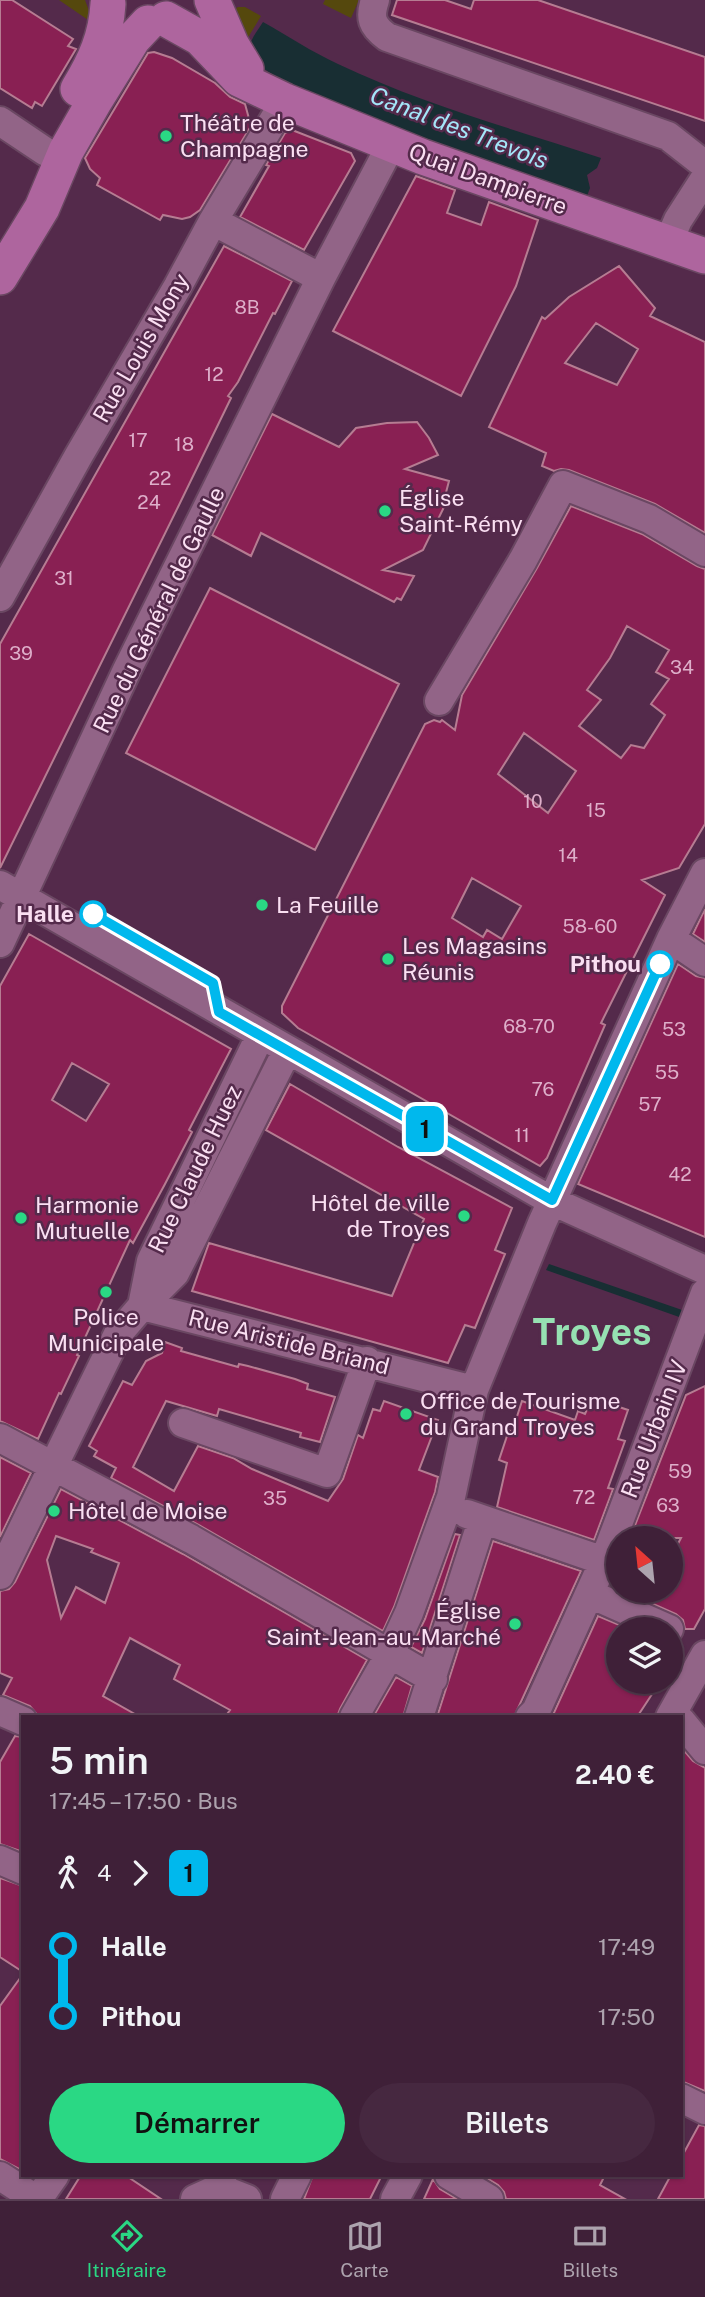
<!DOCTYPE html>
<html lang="fr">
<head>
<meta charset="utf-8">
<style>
	body { margin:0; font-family:"Public Sans",sans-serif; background:#462840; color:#f1f3f6; height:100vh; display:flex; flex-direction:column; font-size:26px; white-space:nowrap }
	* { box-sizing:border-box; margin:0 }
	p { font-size:23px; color:#ada3ae }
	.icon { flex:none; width:38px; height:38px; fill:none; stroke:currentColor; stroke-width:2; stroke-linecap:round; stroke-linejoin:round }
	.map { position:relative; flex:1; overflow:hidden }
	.details { position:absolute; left:21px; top:1715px; width:662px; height:462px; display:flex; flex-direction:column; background:#3f2038; border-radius:0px; box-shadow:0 2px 5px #0004,0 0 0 2px #583e53 }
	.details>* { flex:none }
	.badge { padding:0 14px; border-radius:10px; font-size:24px; line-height:46px }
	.needle { width:46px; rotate:333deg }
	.buttons { position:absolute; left:606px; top:1526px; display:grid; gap:14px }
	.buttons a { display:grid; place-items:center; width:77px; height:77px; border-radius:50%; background:#3f2038; box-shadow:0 2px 5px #0004,0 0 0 2px #583e53; font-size:35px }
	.map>.badge { position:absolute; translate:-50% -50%; box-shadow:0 0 0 4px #fff }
	.legs { display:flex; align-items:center; gap:10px; height:77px; padding:0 28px; font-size:23px }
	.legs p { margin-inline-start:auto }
	.summary { display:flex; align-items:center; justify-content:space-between; height:119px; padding:0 28px }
	h1 { font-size:38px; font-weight:600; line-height:52px }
	.action { display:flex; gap:14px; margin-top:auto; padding:14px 28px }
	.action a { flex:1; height:80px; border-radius:42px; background:#2ad884; color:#111; font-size:28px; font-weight:600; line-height:80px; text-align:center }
	.action a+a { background:#462840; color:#f1f3f6 }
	ul { padding:0 28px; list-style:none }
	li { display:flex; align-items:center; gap:24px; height:70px; font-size:26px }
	li i { display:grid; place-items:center; width:10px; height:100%; margin:0 9px; background:currentColor }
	li i::after { content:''; width:18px; height:18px; margin:-9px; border:5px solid; border-radius:50%; background:#3f2038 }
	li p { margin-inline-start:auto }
	li:first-child i { background:linear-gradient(#0000 50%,currentColor 0) }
	li:last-child i { background:linear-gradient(currentColor 50%,#0000 0) }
	.tab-bar { display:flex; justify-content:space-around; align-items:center; height:98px; border-top:2px solid #583e53; background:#3f2038; font-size:19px; color:#ada3ae }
	.tab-bar a { display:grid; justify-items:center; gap:4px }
	.tab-bar .active { color:#2ad884 }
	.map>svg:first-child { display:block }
	.green { fill:#55480d }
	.water { fill:#182e33 }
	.building { fill:#892053; stroke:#b67c92; stroke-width:2; fill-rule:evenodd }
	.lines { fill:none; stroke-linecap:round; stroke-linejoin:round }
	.minor-casing { stroke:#6a4762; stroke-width:32 }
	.major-casing { stroke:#6a4762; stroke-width:38 }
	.minor { stroke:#926487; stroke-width:28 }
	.major { stroke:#ae659e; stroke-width:35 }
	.line-1-casing { stroke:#fff; stroke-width:16 }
	.line-1 { stroke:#00b8ed; stroke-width:10 }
	.poi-dot { fill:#2ad884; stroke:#542a4b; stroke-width:2.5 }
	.stop-1-dot { fill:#fff; stroke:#00b8ed; stroke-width:3.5 }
	.labels { text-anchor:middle; stroke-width:5; stroke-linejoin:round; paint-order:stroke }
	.number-label { font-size:19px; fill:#deafca }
	.poi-label { font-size:23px; fill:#fadff2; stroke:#542a4b; text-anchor:start }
	.street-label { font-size:23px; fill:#fadff2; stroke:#542a4b }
	.stop-label { font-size:23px; font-weight:bold; fill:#fadff2; stroke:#542a4b; text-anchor:end }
	.water-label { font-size:24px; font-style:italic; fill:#a4e6f8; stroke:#542a4b }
	.town-label { font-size:37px; font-weight:bold; fill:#96e1b2; stroke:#542a4b }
</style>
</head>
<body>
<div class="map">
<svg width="705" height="2199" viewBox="0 0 705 2199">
	<rect width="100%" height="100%" fill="#542a4b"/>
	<!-- green -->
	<path class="green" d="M59 0H85L94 24Z
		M325 0H359L351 18 323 4Z
		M238 7H245L261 16 243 46 233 10Z"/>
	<!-- water -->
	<path class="water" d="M263 22C288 36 312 52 338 64 422 104 513 129 601 158L597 168 587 175 590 188 587 196C538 179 264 92 251 55 246 43 257 32 263 22Z
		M549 1264 685 1311 682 1318 546 1270Z"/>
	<!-- building -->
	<path class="building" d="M0 0H12L73 39 68 46 76 49 42 106 35 102 32 108 0 88Z
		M397 0H445L471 9 474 0H538L705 57V121L392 15Z
		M154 52 172 58 215 83 230 97 245 104 251 126 200 210 190 217 182 219 163 215 160 220 97 185 100 178 90 169 85 158 148 53Z
		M292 130 351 153 355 161 304 250 240 217 269 166 266 165 285 133Z
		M416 176 455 190 447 213 481 225 489 202 538 220 516 286 461 396 333 331Z
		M224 246 292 281 275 314 273 313 238 382 228 396 231 398 179 505 0 868V644Z
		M619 266 655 308 650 316 705 342V533L655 504 569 470 561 469 554 471 542 466 546 453 489 427 542 317 545 319 569 297ZM596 323 638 349 617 385 565 363Z
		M272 414 339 447 356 428 387 423 417 422 429 438 438 455 405 469 449 481 443 504 445 505 423 550 383 570 414 576 401 600 397 598 394 602 261 533 251 556 212 535Z
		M571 506 642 534 697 566 705 569V824L679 868 642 880 665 895 601 1023 605 1025 547 1158 540 1166 298 1028 282 1013V1006L425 724 434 720 440 722 442 720 455 730 462 695 537 568ZM627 626 669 650 656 672 669 679 651 704 665 715 644 748 631 745 621 758 579 726 601 700 587 690 610 658ZM524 733 576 771 548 813 498 774ZM472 878 521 906 502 939 487 930 483 937 452 918Z
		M210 588 399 684 315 850 126 753Z
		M705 909V942L693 934Z
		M29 934 231 1049 189 1130 192 1132 165 1184 133 1243 130 1240 77 1355 79 1356 61 1394 59 1393 38 1439 0 1421V986ZM72 1063 109 1084 86 1121 52 1100Z
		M678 964 696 976 705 978V1237L578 1184Z
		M290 1084 398 1147 512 1208 495 1250 505 1254 475 1328 465 1325 448 1363 192 1291 209 1243 392 1296 424 1219 266 1130Z
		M165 1342 182 1348 181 1351 238 1367 239 1364 248 1366 295 1379 308 1384 307 1389 335 1397 320 1442 300 1437 301 1433 219 1409 217 1416 166 1401 133 1467 174 1491 198 1446 233 1458 252 1469 328 1501 343 1479 358 1435 363 1438 373 1409 380 1411 384 1401 438 1420 419 1470 438 1477 435 1492 394 1607 383 1631 199 1525 111 1478 116 1468 94 1456 97 1451 89 1446 123 1381 132 1385 146 1361 162 1353Z
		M705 1386V1609L694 1629H685L683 1620 676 1614 624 1591H670V1559L681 1538H630L686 1395Z
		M592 1398 628 1410 618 1439 625 1441 608 1488 613 1489 594 1540 497 1507 507 1463 499 1460 509 1430 512 1432 522 1401 575 1420 578 1411 585 1414Z
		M0 1457 31 1473 0 1537Z
		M61 1489 183 1554 367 1660 340 1709 337 1717H225L230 1710 174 1679 180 1665 130 1638 103 1696 140 1717H39L30 1706 3 1695 12 1678 0 1673V1591L9 1589 15 1582ZM56 1536 93 1549 91 1552 119 1563 105 1603 76 1587 61 1618 47 1560Z
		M455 1534 460 1535 422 1653 411 1647 425 1619Z
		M493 1541 581 1571 514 1717H437Z
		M598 1616 629 1629H618V1682H660L637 1717H552Z
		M396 1677 412 1686 403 1717H373Z
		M15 1736 23 1737V1852L0 1844V1762Z
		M681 1747 693 1761 705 1768V2091L681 2081Z
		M0 1878 23 1886V1972L0 1957Z
		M23 1974V2171L0 2159V2006Z
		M699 2125 705 2126V2199H658L671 2175H681V2158Z
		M81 2175H125L161 2199H66Z
		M313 2175H382L370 2199H304Z
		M482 2175H605L600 2185 625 2199H506L504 2192 498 2185Z
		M433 2179 440 2189 457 2199H424Z"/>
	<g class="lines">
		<!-- minor casing -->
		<g class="minor-casing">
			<path id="minor" d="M375 0C369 18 372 26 387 37L668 136 705 165
				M0 121 46 152
				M213 221 321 278
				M668 243 678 220 705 178
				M0 597 79 455 178 286 213 221 285 101
				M439 701 523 560 563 485 649 519 705 552
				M0 885 552 1201 705 1270
				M671 939 705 962
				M0 943 127 670 321 278 391 145
				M142 1306 474 1390
				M142 1306 151 1261 260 1036
				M183 1423 327 1473 367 1361
				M0 1438 191 1539 433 1679
				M467 1514 604 1561
				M0 1575 118 1334 142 1306 175 1273 287 1051
				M590 1594 669 1629
				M0 1711 23 1721
				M354 1717 390 1654 409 1613 451 1497 474 1390 542 1223 671 939 705 873
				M419 1717 482 1521
				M530 1717 536 1711 604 1561 705 1293
				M670 1717 705 1655
				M681 1721 705 1750
				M0 1860 23 1870
				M681 2098 705 2110
				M223 2175 219 2188 247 2199
				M449 2175 489 2199
				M0 2176 36 2199
				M38 2199 55 2175
				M195 2199 219 2188 221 2199
				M285 2199 297 2175
				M395 2199 408 2175"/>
		</g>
		<!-- major casing -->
		<g class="major-casing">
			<path id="major" d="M212 0 231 44 246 69
				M166 19 200 38 239 79 285 101 423 157 705 256
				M78 89C95 61 106 37 108 4
				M0 277 42 208 66 151 94 102 133 39 148 23"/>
		</g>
		<!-- minor -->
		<use href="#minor" class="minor"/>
		<!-- major -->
		<use href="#major" class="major"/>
	</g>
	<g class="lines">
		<!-- line-1 casing -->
		<g class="line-1-casing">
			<path id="line-1" d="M93 914 213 983 219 1012 552 1200 660 964"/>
		</g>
		<!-- line-1 -->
		<use href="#line-1" class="line-1"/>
	</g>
	<!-- markers -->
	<g class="poi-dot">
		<circle cx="166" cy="136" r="7"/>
		<circle cx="385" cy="511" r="7"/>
		<circle cx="262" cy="905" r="7"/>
		<circle cx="388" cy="959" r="7"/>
		<circle cx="464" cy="1216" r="7"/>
		<circle cx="21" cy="1218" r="7"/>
		<circle cx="106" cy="1292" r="7"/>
		<circle cx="406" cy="1414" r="7"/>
		<circle cx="54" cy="1511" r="7"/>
		<circle cx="515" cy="1624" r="7"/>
	</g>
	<g class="stop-1-dot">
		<circle cx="93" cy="914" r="12"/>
		<circle cx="660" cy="964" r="12"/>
	</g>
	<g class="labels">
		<!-- number labels -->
		<g class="number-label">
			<text x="247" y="314">8B</text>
			<text x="214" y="381">12</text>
			<text x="138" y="447">17</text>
			<text x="184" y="451">18</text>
			<text x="160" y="485">22</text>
			<text x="149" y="509">24</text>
			<text x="64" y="585">31</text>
			<text x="21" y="660">39</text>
			<text x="682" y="674">34</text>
			<text x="533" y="808">10</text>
			<text x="596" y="817">15</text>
			<text x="568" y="862">14</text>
			<text x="590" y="933">58-60</text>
			<text x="529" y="1033">68-70</text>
			<text x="674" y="1036">53</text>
			<text x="667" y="1079">55</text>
			<text x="543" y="1096">76</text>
			<text x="650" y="1111">57</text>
			<text x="522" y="1142">11</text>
			<text x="680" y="1181">42</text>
			<text x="680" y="1478">59</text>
			<text x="584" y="1504">72</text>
			<text x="275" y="1505">35</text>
			<text x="668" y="1512">63</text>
		</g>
		<!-- poi labels -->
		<g class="poi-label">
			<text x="180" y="131">Théâtre de<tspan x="180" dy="26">Champagne</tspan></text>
			<text x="399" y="506">Église<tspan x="399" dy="26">Saint-Rémy</tspan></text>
			<text x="276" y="913">La Feuille</text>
			<text x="402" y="954">Les Magasins<tspan x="402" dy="26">Réunis</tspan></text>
			<text x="450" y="1211" text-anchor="end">Hôtel de ville<tspan x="450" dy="26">de Troyes</tspan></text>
			<text x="35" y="1213">Harmonie<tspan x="35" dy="26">Mutuelle</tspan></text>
			<text x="106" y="1325" text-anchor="middle">Police<tspan x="106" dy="26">Municipale</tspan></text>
			<text x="420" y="1409">Office de Tourisme<tspan x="420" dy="26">du Grand Troyes</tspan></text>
			<text x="68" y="1519">Hôtel de Moise</text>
			<text x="501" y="1619" text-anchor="end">Église<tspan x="501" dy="26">Saint-Jean-au-Marché</tspan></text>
		</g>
		<!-- street labels -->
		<g class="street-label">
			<text transform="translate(488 179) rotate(20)" y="8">Quai Dampierre</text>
			<text transform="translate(141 348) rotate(-60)" y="8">Rue Louis Mony</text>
			<text transform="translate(159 610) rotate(-64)" y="8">Rue du Général de Gaulle</text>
			<text transform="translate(195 1169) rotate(-64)" y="8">Rue Claude Huez</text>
			<text transform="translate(289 1342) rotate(14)" y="8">Rue Aristide Briand</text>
			<text transform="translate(654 1429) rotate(-69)" y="8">Rue Urbain IV</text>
		</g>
		<!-- stop labels -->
		<g class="stop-label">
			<text x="74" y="922">Halle</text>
			<text x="641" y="972">Pithou</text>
		</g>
		<!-- water labels -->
		<g class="water-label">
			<text transform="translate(459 128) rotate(21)" y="8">Canal des Trevois</text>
		</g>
		<!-- town labels -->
		<g class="town-label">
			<text x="592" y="1345">Troyes</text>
		</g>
	</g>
</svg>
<div class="buttons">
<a><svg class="needle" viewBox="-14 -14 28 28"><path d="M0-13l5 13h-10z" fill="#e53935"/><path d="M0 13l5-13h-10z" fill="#ada3ae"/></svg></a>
<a><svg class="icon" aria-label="layers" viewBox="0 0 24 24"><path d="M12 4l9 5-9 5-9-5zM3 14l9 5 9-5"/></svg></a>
</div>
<b class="badge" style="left:425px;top:1129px;background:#00b8ed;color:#111">1</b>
<section class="details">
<div class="summary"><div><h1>5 min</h1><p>17:45 – 17:50 · Bus</p></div><b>2.40 €</b></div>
<div class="legs"><svg class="icon" aria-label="walk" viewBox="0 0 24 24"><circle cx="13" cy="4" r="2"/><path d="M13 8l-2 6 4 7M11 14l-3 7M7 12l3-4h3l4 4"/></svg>4<svg class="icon" aria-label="forward" viewBox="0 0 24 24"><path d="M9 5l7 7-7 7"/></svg><b class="badge" style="background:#00b8ed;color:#111">1</b></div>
<ul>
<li><i style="color:#00b8ed"></i><b>Halle</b><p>17:49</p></li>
<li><i style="color:#00b8ed"></i><b>Pithou</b><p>17:50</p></li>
</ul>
<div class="action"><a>Démarrer</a><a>Billets</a></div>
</section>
</div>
<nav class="tab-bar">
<a class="active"><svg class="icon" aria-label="directions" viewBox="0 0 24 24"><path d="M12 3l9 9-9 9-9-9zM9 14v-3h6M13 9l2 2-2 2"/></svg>Itinéraire</a>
<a><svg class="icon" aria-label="map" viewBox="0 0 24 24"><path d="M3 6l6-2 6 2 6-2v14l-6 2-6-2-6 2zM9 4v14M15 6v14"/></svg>Carte</a>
<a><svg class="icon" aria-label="tickets" viewBox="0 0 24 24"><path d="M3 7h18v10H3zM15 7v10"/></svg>Billets</a>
</nav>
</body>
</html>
